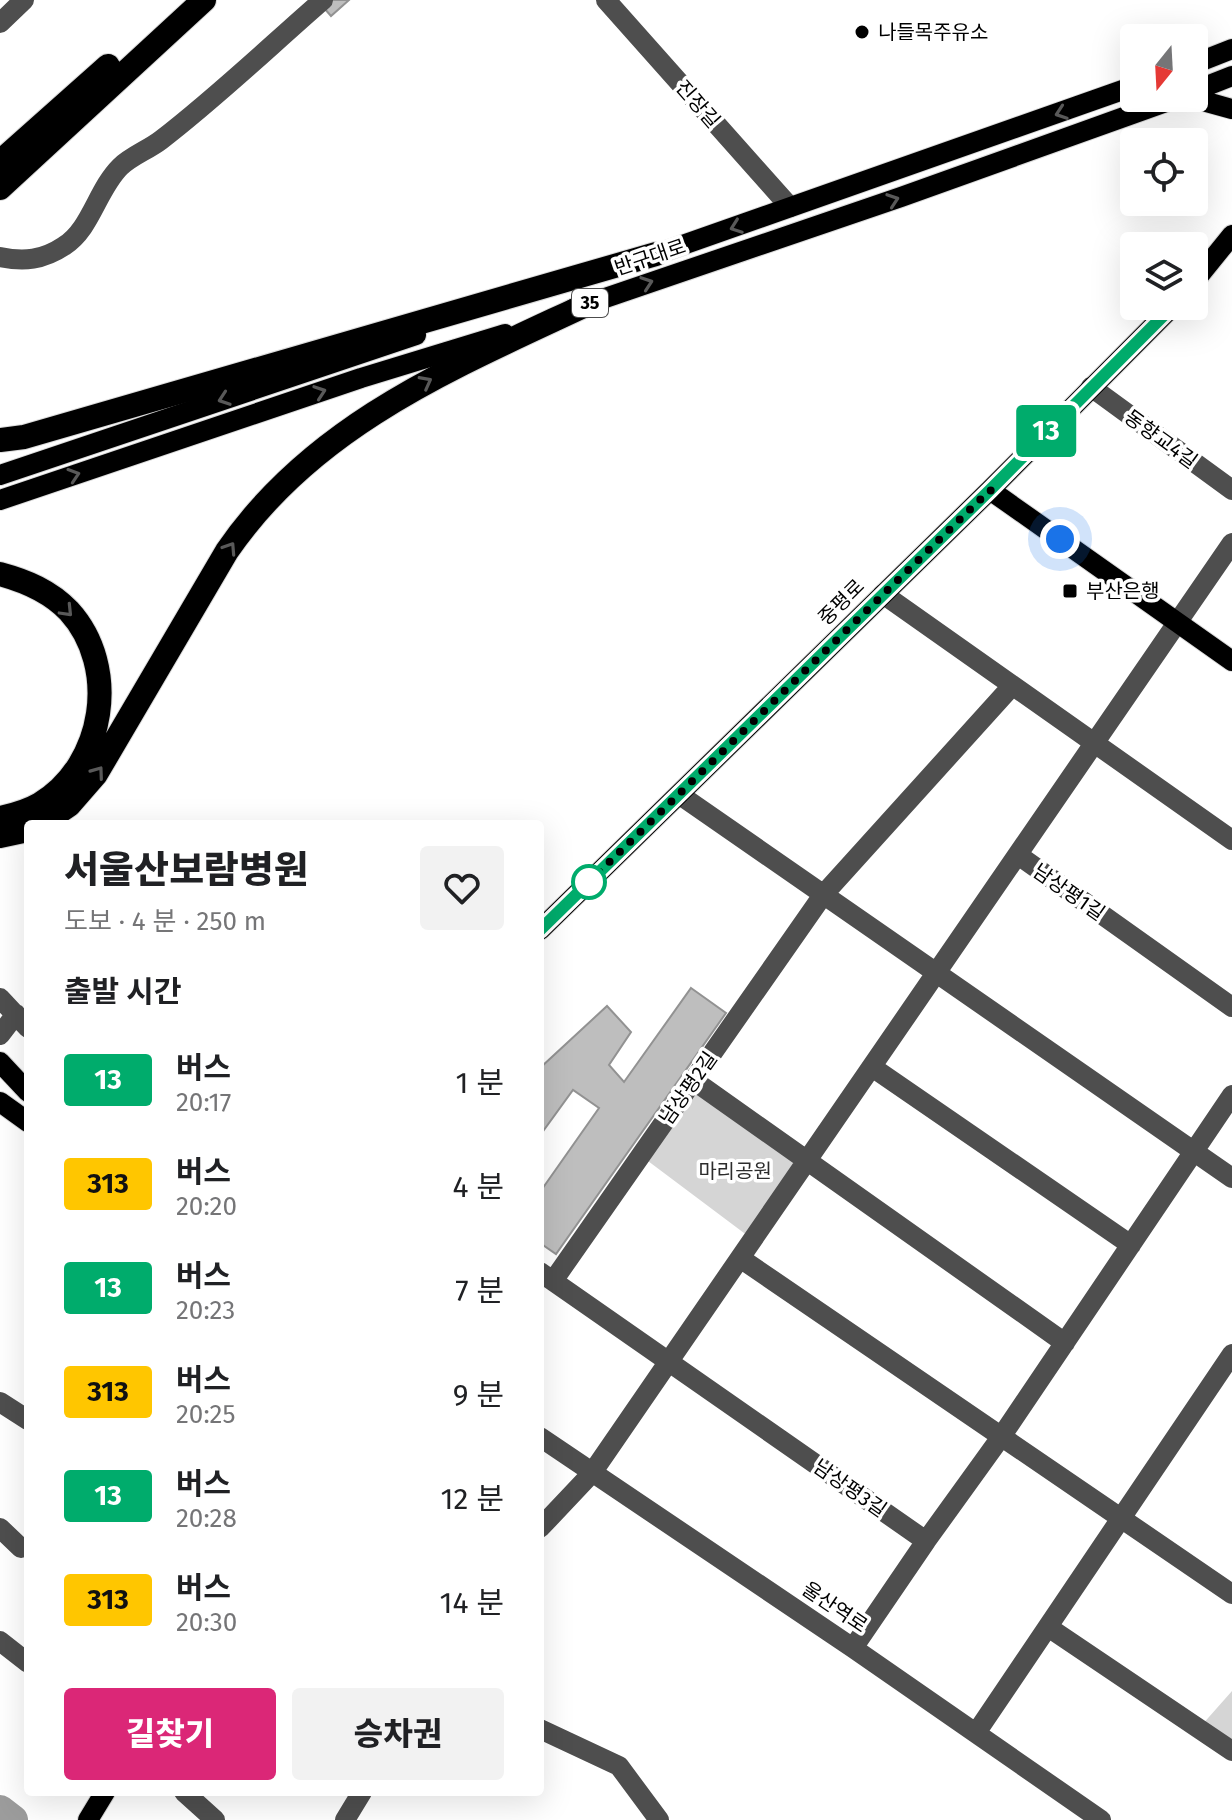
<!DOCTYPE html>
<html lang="ko">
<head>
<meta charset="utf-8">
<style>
	body { margin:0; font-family:"Fira Sans","Noto Sans KR",sans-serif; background:#f2f2f2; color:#202124; height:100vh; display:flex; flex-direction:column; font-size:30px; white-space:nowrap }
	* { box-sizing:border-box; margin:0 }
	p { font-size:26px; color:#757577 }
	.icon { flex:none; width:44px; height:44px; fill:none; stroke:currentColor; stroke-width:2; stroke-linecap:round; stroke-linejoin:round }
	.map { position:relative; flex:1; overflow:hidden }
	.details { position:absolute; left:24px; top:820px; width:520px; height:976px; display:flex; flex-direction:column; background:#fff; border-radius:8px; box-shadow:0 8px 32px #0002 }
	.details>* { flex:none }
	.badge { padding:0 16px; border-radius:6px; font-size:28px; line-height:52px }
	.needle { width:52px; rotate:198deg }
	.controls { position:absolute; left:1120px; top:24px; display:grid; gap:16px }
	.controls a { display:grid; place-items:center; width:88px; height:88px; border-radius:8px; background:#fff; box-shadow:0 8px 32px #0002; font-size:40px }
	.you { position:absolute; width:40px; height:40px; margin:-20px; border:6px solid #fff; border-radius:50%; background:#1a73e8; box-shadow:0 0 0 12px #1a73e833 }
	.map>.badge { position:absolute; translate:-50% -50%; box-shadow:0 0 0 4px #fff }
	h2 { padding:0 40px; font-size:30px; line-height:72px }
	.round { display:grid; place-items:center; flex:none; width:84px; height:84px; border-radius:8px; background:#f2f2f2 }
	.headline { display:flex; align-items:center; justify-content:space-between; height:136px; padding:0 40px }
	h1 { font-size:38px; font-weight:800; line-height:60px }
	.button { display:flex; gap:16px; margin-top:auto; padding:16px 40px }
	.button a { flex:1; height:92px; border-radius:8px; background:#db2777; color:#fff; font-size:32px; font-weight:800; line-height:92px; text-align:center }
	.button a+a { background:#f2f2f2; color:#202124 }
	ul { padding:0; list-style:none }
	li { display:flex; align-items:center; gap:24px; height:104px; padding:0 40px }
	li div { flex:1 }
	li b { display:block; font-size:30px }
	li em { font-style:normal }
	li .badge { min-width:88px; font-weight:700; text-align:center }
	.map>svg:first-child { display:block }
	.green { fill:#d5d5d5 }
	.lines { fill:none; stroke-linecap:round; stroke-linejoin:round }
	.river { stroke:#9c9c9c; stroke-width:30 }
	.building { fill:#bebebe; stroke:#929292; stroke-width:2 }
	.major-casing { stroke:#dbdbdb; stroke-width:22 }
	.highway-casing { stroke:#dbdbdb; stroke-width:26 }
	.minor { stroke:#4e4e4e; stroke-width:20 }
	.major { stroke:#000; stroke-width:20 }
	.highway { stroke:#000; stroke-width:24 }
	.oneway { stroke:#595959 }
	.line-casing { stroke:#fff; stroke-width:18 }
	.line { stroke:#00ac6c; stroke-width:12 }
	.walk { stroke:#000; stroke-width:8; stroke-dasharray:0 14.4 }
	.poi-dot { fill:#000; stroke:#fff; stroke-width:3 }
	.stop-dot { fill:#fff; stroke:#00ac6c; stroke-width:4 }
	.labels { text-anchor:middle; stroke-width:7; stroke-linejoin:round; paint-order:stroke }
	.shield { fill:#fff; stroke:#4c4c4c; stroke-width:2 }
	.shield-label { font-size:18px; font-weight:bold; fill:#000 }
	.poi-label { font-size:20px; fill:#000; stroke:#fff; text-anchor:start }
	.street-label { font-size:20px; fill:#000; stroke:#fff }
	.park-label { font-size:20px; fill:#2c2c2c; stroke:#fff }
</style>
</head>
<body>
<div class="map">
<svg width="1232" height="1820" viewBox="0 0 1232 1820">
	<rect width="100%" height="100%" fill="#fff"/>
	<!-- green -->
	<path class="green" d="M693 1088 800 1162 748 1236 644 1158Z
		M1232 1691V1746L1201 1726Z"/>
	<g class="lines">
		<!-- river -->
		<path class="river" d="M0 1810 13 1820"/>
	</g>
	<!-- building -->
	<path class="building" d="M317 0H349L331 16Z
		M691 988 726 1013 556 1254 540 1243V1192L599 1108 573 1090 541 1134 540 1068 607 1006 631 1032 609 1065 624 1082Z"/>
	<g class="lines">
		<!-- major casing -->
		<g class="major-casing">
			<path id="major" d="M1194 64 1232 49
				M1194 91 1232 76
				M1178 98 1203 101 1232 109
				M643 259 1134 86
				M1194 282 1232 235
				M573 309 901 197 1177 98
				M0 475 416 335
				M990 490 1232 661
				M0 500 361 378 505 334
				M540 930 990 490 1173 306
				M0 1062 28 1092
				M0 1102 28 1122
				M88 1820 105 1792"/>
		</g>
		<!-- highway casing -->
		<g class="highway-casing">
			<path id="highway" d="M0 162 108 66
				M0 188 204 0
				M0 440 24 437 656 254
				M0 574C26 581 50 591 69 611 120 667 105 765 40 804 28 811 14 815 0 818
				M41 824 69 805 96 774 227 551C314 424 454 367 588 304
				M0 836 28 830"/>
		</g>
		<!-- minor -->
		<path class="minor" d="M606 0 790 207
			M0 23 24 0
			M0 257C24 262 43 260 64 246 91 229 97 190 120 167 131 156 148 150 161 140 217 97 269 47 323 0
			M1091 387 1232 490
			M883 594 1232 840
			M680 795 1232 1178
			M1018 855 1232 1007
			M0 998 28 1028
			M0 1035 16 1014
			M872 1067 1131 1245
			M693 1080 1065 1343
			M740 1258 1232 1594
			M540 1272 926 1541 1001 1437 1232 1095
			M553 1281 823 895 1012 686
			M0 1402 28 1420
			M540 1437 853 1648 1101 1820
			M0 1528 21 1548
			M540 1528 592 1473 1232 543
			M1048 1627 1232 1751
			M0 1641 28 1663
			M853 1648 926 1541
			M540 1729 619 1766 659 1820
			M976 1733 1232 1354
			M184 1792 215 1820
			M345 1820 362 1792"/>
		<!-- major -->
		<use href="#major" class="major"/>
		<!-- highway -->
		<use href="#highway" class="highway"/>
	</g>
	<!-- one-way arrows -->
	<defs><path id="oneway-chevron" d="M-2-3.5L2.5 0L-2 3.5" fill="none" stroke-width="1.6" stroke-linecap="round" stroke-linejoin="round" transform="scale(2)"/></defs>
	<g class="oneway">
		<use href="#oneway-chevron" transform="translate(1061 113) rotate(161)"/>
		<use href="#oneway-chevron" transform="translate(893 200) rotate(-19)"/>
		<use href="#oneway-chevron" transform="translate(736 227) rotate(160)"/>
		<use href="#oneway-chevron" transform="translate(647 283) rotate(-19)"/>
		<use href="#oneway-chevron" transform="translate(426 382) rotate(-28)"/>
		<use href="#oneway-chevron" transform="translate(320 392) rotate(-19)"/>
		<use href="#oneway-chevron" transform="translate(224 399) rotate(161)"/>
		<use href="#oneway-chevron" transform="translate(74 475) rotate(-18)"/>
		<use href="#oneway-chevron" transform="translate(230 548) rotate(-57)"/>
		<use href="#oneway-chevron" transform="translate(67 611) rotate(46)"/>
		<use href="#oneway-chevron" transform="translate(98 772) rotate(-54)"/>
	</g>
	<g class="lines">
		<!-- line casing -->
		<g class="line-casing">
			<path id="line" d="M540 930 990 490 1173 306"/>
		</g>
		<!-- line -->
		<use href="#line" class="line"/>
		<!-- walk -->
		<path class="walk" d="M589 882 990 490 1060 539"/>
	</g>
	<!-- markers -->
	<g class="poi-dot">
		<circle cx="862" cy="32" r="8"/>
		<rect x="1062" y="583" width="16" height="16" rx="4"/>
	</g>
	<circle class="stop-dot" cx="589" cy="882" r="16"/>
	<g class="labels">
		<!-- shield labels -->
		<rect class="shield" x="572" y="289" width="36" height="28" rx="6"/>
		<g class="shield-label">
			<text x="590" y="309">35</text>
		</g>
		<!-- poi labels -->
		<g class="poi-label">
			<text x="878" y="39">나들목주유소</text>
			<text x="1086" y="598">부산은행</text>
		</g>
		<!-- street labels -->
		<g class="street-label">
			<text transform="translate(698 104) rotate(49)" y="7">진장길</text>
			<text transform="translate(650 257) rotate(-19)" y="7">반구대로</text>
			<text transform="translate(1161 439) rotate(36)" y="7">동향교4길</text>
			<text transform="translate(841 602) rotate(-45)" y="7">중평로</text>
			<text transform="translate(1069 892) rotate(35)" y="7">남상평1길</text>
			<text transform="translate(688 1088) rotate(-55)" y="7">남상평2길</text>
			<text transform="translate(850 1488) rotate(35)" y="7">남상평3길</text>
			<text transform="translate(835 1607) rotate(34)" y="7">울산역로</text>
		</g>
		<!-- park labels -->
		<g class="park-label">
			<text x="735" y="1178">마리공원</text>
		</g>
	</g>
</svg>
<div class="controls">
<a><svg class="needle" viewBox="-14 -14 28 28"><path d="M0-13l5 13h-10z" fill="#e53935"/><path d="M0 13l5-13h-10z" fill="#757577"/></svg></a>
<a><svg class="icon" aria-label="locate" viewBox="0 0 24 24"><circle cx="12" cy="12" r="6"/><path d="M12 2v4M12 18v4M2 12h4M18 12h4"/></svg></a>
<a><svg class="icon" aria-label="layers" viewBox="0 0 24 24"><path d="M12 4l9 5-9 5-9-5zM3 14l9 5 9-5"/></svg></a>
</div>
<div class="you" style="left:1060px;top:539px"></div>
<b class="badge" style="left:1046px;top:431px;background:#00ac6c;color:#fff">13</b>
<section class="details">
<div class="headline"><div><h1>서울산보람병원</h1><p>도보 · 4 분 · 250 m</p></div><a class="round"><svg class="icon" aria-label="heart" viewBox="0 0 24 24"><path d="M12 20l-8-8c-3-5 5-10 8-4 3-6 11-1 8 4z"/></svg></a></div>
<h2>출발 시간</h2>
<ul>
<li><span class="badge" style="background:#00ac6c;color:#fff">13</span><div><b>버스</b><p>20:17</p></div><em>1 분</em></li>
<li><span class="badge" style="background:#ffc600;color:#111">313</span><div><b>버스</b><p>20:20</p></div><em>4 분</em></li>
<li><span class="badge" style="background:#00ac6c;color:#fff">13</span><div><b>버스</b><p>20:23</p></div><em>7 분</em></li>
<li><span class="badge" style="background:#ffc600;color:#111">313</span><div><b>버스</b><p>20:25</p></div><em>9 분</em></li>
<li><span class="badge" style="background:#00ac6c;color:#fff">13</span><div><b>버스</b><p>20:28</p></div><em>12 분</em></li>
<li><span class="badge" style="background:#ffc600;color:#111">313</span><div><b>버스</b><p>20:30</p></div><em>14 분</em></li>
</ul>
<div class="button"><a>길찾기</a><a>승차권</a></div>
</section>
</div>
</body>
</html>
